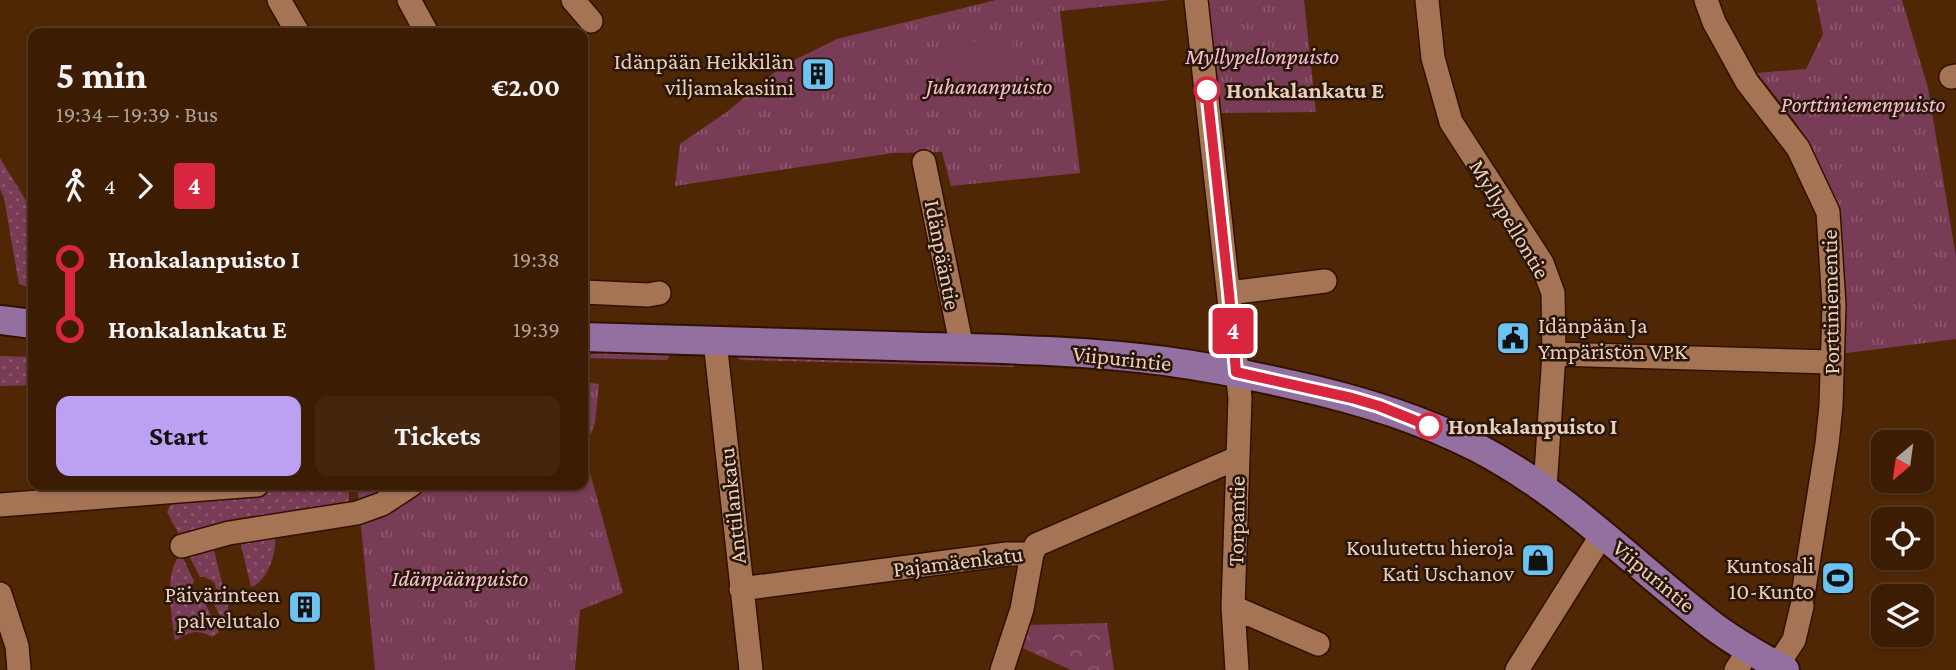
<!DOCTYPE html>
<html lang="en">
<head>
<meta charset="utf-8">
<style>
	body { margin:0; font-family:"Crimson Pro",serif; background:#43260d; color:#f1f3f6; height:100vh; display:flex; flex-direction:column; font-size:26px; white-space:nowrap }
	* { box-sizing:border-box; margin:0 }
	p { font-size:23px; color:#aca29a }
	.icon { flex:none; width:38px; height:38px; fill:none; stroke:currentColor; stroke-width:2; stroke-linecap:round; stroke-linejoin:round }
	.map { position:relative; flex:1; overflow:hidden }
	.sheet { position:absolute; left:28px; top:28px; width:560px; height:462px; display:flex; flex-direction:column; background:#3c1d03; border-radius:14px; box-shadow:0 2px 5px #0004,0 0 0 2px #553b25 }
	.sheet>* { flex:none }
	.badge { padding:0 14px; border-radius:5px; font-size:24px; line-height:46px }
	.needle { width:46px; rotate:209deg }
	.fabs { position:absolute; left:1871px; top:430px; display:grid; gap:14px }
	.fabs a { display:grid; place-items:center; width:63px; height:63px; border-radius:14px; background:#3c1d03; box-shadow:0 2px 5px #0004,0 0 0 2px #553b25; font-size:35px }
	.map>.badge { position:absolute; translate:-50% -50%; box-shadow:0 0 0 4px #fff }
	.legs { display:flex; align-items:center; gap:10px; height:77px; padding:0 28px; font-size:23px }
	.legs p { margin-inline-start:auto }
	.head { display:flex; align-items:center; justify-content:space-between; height:119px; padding:0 28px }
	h1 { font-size:38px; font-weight:700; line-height:52px }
	.primary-button { display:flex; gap:14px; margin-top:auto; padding:14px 28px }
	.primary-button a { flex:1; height:80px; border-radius:14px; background:#bca0f2; color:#111; font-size:28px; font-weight:700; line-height:80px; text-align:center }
	.primary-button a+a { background:#43260d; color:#f1f3f6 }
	ul { padding:0 28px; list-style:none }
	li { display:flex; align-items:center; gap:24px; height:70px; font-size:26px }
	li i { display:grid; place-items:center; width:10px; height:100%; margin:0 9px; background:currentColor }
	li i::after { content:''; width:18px; height:18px; margin:-9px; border:5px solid; border-radius:50%; background:#3c1d03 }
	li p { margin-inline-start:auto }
	li:first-child i { background:linear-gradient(#0000 50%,currentColor 0) }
	li:last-child i { background:linear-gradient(currentColor 50%,#0000 0) }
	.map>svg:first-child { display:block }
	.grass { fill:url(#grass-dots) }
	.forest { fill:url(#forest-crowns) }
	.park { fill:url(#park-tufts) }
	.pitch { fill:#793c56 }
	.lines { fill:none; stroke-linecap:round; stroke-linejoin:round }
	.minor-casing { stroke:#301100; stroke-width:26 }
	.major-casing { stroke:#301100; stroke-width:32 }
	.minor { stroke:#a47454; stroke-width:23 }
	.major { stroke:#9470a1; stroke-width:28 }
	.line-1-casing { stroke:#fff; stroke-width:16 }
	.line-1 { stroke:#d7263d; stroke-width:10 }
	.stop-1-dot { fill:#fff; stroke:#d7263d; stroke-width:3.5 }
	.labels { text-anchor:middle; stroke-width:5; stroke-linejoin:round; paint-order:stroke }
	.park-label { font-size:23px; font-style:italic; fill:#f5c0d4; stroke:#291609 }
	.poi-label { font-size:23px; fill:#e9cfbe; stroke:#291609; text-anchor:end }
	.stop-label { font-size:23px; font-weight:bold; fill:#e9cfbe; stroke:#291609; text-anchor:start }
	.street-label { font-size:23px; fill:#e9cfbe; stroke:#291609 }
</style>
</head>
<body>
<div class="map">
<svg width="1956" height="670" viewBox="0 0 1956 670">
	<defs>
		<pattern id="grass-dots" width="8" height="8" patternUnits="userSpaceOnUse" patternTransform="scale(1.75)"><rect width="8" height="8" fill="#793c56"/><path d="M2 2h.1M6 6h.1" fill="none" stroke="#8c576c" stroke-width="1.8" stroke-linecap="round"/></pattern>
		<pattern id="forest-crowns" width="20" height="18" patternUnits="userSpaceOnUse" patternTransform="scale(1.75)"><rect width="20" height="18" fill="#793c56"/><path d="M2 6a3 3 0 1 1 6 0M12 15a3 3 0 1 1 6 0" fill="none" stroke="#8c576c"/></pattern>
		<pattern id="park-tufts" width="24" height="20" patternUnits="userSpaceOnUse" patternTransform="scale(1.75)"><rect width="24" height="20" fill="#793c56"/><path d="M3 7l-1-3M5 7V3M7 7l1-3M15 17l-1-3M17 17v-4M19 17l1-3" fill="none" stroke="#8c576c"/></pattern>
	</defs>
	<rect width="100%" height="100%" fill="#502704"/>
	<!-- grass -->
	<path class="grass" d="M0 158 33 212V289L19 284 4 198 0 189Z
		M615 350 666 353 670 356 667 360 583 358V356Z
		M0 356 33 357V385L0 386Z
		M741 356 1015 362 1014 367 743 360 739 359 738 357Z
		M311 485H346L349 490V505L180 536 167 512 172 502Z
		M274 532C279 549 268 581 251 587L241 545 242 541Z
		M212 542 232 623 225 626 212 600 217 591 214 582 205 577H200L187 552Z
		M181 554 194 581 191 586 190 596 198 602 205 603 219 632 212 637C198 628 188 632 175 641 172 618 163 572 181 554Z"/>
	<!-- forest -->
	<path class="forest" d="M1107 623 1114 670H1071L1020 647 1027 625Z"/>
	<!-- park -->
	<path class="park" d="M996 0H1170L1060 11 1080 173 951 186 942 152 893 153 675 186 680 144 728 111 782 66 837 39Z
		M1206 0H1304L1316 112 1221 113Z
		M1816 0H1902L1928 88 1956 257V339L1839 354C1838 292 1844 225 1820 166 1806 131 1780 102 1757 73L1806 69 1823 34Z
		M583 382 599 384 595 423 584 451 623 593 580 610 575 670H375L357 485H583Z"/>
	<!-- pitch -->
	<path class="pitch" d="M1012 37 1017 97 949 108 941 45Z"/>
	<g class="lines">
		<!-- minor casing -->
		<g class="minor-casing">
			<path id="minor" d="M279 0 298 33
				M409 0 427 33
				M573 0 591 21
				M1196 0 1240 398 1233 607 1237 670
				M1427 0 1433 58 1451 122 1542 263 1553 293 1554 354 1545 488
				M1706 0 1714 22 1747 82 1798 148 1828 212 1834 305 1831 406 1827 444 1803 595
				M1951 77 1956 76
				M924 162 962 348
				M583 292 648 295 659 293
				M1229 293 1325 281
				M715 341 751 670
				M1554 354 1832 362
				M0 505 257 485
				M182 546 229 533 357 513 382 504 411 485
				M741 589 1007 554H1032L1036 545 1237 458
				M0 594 17 646 19 670
				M1233 607 1318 644
				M1777 666 1794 640 1802 606
				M1002 670 1022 609 1032 554
				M1517 670 1603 533
				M1736 670 1749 650"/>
		</g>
		<!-- major casing -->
		<g class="major-casing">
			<path id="major" d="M0 320 33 324
				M583 337C686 340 790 343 894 346 984 349 1075 349 1165 361 1208 367 1250 375 1293 385 1357 399 1417 417 1476 447 1565 493 1631 562 1708 622 1732 641 1759 656 1785 670"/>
		</g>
		<!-- minor -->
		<use href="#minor" class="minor"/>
		<!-- major -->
		<use href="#major" class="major"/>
	</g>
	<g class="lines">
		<!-- line-1 casing -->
		<g class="line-1-casing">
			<path id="line-1" d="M1207 90 1229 293 1236 372 1352 398 1379 406 1429 426"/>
		</g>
		<!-- line-1 -->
		<use href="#line-1" class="line-1"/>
	</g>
	<!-- icons -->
	<defs>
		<g id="building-square" transform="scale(1.75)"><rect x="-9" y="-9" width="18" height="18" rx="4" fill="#6cc3f2" stroke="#291609"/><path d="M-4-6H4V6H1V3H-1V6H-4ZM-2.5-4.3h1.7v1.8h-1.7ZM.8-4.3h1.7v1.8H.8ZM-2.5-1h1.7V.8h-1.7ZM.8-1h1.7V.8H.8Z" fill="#111"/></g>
		<g id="civic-square" transform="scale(1.75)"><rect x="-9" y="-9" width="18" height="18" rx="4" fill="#6cc3f2" stroke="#291609"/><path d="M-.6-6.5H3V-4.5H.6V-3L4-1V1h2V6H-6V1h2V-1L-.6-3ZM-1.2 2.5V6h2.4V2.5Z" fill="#111"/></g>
		<g id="shop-square" transform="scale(1.75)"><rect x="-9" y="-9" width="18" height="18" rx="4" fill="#6cc3f2" stroke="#291609"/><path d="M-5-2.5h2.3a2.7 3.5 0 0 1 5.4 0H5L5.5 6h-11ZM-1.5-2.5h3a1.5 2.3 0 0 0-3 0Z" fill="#111"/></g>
		<g id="stadium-square" transform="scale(1.75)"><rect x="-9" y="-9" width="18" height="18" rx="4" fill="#6cc3f2" stroke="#291609"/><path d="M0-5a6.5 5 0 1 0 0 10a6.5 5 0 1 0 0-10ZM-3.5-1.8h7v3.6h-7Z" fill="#111"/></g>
	</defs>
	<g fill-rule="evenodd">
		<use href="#building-square" x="818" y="74"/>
		<use href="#civic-square" x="1513" y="338"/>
		<use href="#shop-square" x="1538" y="560"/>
		<use href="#stadium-square" x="1838" y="578"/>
		<use href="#building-square" x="305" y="607"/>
	</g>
	<!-- markers -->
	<g class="stop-1-dot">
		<circle cx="1207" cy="90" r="12"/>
		<circle cx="1429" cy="426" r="12"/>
	</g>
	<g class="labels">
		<!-- park labels -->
		<g class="park-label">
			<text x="1262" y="64">Myllypellonpuisto</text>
			<text x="989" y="94">Juhananpuisto</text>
			<text x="1863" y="112">Porttiniemenpuisto</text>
			<text x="460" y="586">Idänpäänpuisto</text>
		</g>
		<!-- poi labels -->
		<g class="poi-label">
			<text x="794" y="69">Idänpään Heikkilän<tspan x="794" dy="26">viljamakasiini</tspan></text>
			<text x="1538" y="333" text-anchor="start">Idänpään Ja<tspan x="1538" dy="26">Ympäristön VPK</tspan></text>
			<text x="1514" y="555">Koulutettu hieroja<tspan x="1514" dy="26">Kati Uschanov</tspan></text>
			<text x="1814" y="573">Kuntosali<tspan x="1814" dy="26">10-Kunto</tspan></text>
			<text x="280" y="602">Päivärinteen<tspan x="280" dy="26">palvelutalo</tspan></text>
		</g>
		<!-- stop labels -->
		<g class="stop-label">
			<text x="1226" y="98">Honkalankatu E</text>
			<text x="1448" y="434">Honkalanpuisto I</text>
		</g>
		<!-- street labels -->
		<g class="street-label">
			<text transform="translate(1510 219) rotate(59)" y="8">Myllypellontie</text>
			<text transform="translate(943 255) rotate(79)" y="8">Idänpääntie</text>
			<text transform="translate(1830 302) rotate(-91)" y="8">Porttiniementie</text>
			<text transform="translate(1122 358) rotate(6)" y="8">Viipurintie</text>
			<text transform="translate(732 506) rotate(-96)" y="8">Anttilankatu</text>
			<text transform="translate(1236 521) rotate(-89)" y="8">Torpantie</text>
			<text transform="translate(958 561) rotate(-7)" y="8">Pajamäenkatu</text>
			<text transform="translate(1654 576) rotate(40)" y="8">Viipurintie</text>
		</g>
	</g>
</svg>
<div class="fabs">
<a><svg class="needle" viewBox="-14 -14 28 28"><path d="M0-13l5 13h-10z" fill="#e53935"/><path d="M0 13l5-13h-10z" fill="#aca29a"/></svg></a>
<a><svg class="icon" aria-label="locate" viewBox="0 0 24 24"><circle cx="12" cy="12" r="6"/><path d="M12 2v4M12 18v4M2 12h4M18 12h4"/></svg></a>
<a><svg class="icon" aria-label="layers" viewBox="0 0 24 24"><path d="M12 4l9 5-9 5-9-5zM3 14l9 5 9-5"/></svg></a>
</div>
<b class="badge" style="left:1233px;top:331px;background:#d7263d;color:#fff">4</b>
<section class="sheet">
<div class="head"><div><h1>5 min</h1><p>19:34 – 19:39 · Bus</p></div><b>€2.00</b></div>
<div class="legs"><svg class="icon" aria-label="walk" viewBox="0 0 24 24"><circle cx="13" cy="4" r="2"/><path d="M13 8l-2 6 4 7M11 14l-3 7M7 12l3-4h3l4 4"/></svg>4<svg class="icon" aria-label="forward" viewBox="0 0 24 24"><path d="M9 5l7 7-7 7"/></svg><b class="badge" style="background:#d7263d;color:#fff">4</b></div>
<ul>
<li><i style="color:#d7263d"></i><b>Honkalanpuisto I</b><p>19:38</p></li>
<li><i style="color:#d7263d"></i><b>Honkalankatu E</b><p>19:39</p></li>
</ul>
<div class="primary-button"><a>Start</a><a>Tickets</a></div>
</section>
</div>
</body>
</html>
